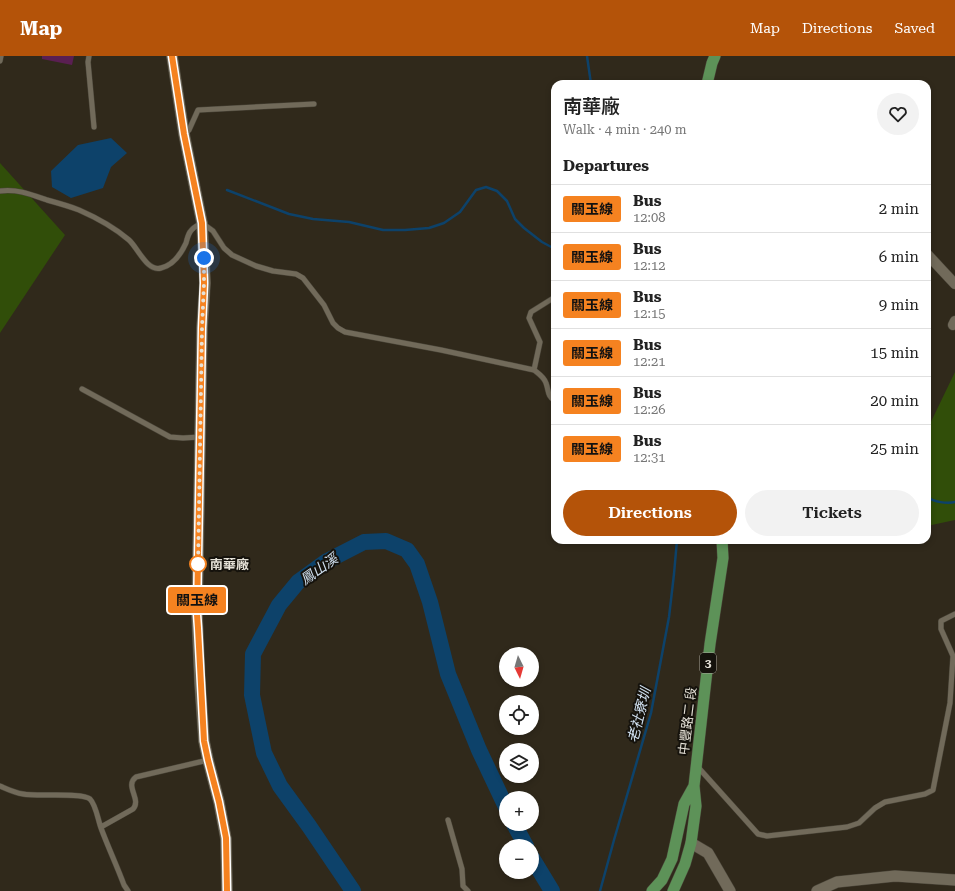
<!DOCTYPE html>
<html lang="en">
<head>
<meta charset="utf-8">
<style>
	body { margin:0; font-family:"Roboto Serif","Noto Sans TC",serif; background:#f2f2f2; color:#222; height:100vh; display:flex; flex-direction:column; font-size:15px; white-space:nowrap }
	* { box-sizing:border-box; margin:0 }
	p { font-size:13px; color:#767676 }
	.icon { flex:none; width:22px; height:22px; fill:none; stroke:currentColor; stroke-width:2; stroke-linecap:round; stroke-linejoin:round }
	.map { position:relative; flex:1; overflow:hidden }
	.side { position:absolute; left:551px; top:24px; width:380px; height:464px; display:flex; flex-direction:column; background:#fff; border-radius:12px; box-shadow:0 2px 6px #0003 }
	.side>* { flex:none }
	.badge { padding:0 8px; border-radius:3px; font-size:14px; line-height:26px }
	.needle { width:26px; rotate:175deg }
	.buttons { position:absolute; left:499px; top:591px; display:grid; gap:8px }
	.buttons a { display:grid; place-items:center; width:40px; height:40px; border-radius:50%; background:#fff; box-shadow:0 2px 6px #0003; font-size:20px }
	.you { position:absolute; width:20px; height:20px; margin:-10px; border:3px solid #fff; border-radius:50%; background:#1a73e8; box-shadow:0 0 0 6px #1a73e833 }
	.map>.badge { position:absolute; translate:-50% -50%; box-shadow:0 0 0 2px #fff }
	h2 { padding:0 12px; font-size:15px; line-height:36px }
	.round { display:grid; place-items:center; flex:none; width:42px; height:42px; border-radius:21px; background:#f2f2f2 }
	.head { display:flex; align-items:center; justify-content:space-between; height:68px; padding:0 12px }
	h1 { font-size:19px; font-weight:600; line-height:30px }
	.primary-button { display:flex; gap:8px; margin-top:auto; padding:8px 12px }
	.primary-button a { flex:1; height:46px; border-radius:24px; background:#b45309; color:#fff; font-size:16px; font-weight:600; line-height:46px; text-align:center }
	.primary-button a+a { background:#f2f2f2; color:#222 }
	ul { padding:0; list-style:none }
	li { display:flex; align-items:center; gap:12px; height:48px; padding:0 12px; border-top:1px solid #e0e0e0 }
	li div { flex:1 }
	li b { display:block; font-size:15px }
	li em { font-style:normal }
	li .badge { min-width:44px; font-weight:700; text-align:center }
	header { display:flex; align-items:center; gap:24px; box-sizing:border-box; height:56px; padding:0 20px; background:#b45309; color:#fff }
	header strong { font-size:19px }
	nav { display:flex; gap:22px; margin-inline-start:auto; font-size:14px }
	.map>svg:first-child { display:block }
	.green { fill:#314e09 }
	.water { fill:#0d426a }
	.lines { fill:none; stroke-linecap:round; stroke-linejoin:round }
	.stream { stroke:#0d426a; stroke-width:2.5 }
	.river { stroke:#0d426a; stroke-width:16 }
	.building { fill:#5a1f52 }
	.service-casing { stroke:#494438; stroke-width:6 }
	.minor-casing { stroke:#494438; stroke-width:11 }
	.tertiary-casing { stroke:#494438; stroke-width:12 }
	.primary-casing { stroke:#494438; stroke-width:12 }
	.service { stroke:#716a5a; stroke-width:5 }
	.minor { stroke:#716a5a; stroke-width:10 }
	.tertiary { stroke:#716a5a; stroke-width:11 }
	.primary { stroke:#5d9258; stroke-width:11 }
	.line-casing { stroke:#fff; stroke-width:9 }
	.line { stroke:#f58220; stroke-width:6 }
	.walk { stroke:#e6e2d8; stroke-width:4; stroke-dasharray:0 7.2 }
	.stop-dot { fill:#fff; stroke:#f58220; stroke-width:2 }
	.labels { text-anchor:middle; stroke-width:4; stroke-linejoin:round; paint-order:stroke }
	.shield { fill:#15120c; stroke:#a7a49b; stroke-width:1 }
	.shield-label { font-size:12px; font-weight:bold; fill:#e6e2d8 }
	.stop-label { font-size:13px; font-weight:bold; fill:#e6e2d8; stroke:#15120c; text-anchor:start }
	.street-label { font-size:13px; fill:#e6e2d8; stroke:#15120c }
	.water-label { font-size:14px; font-style:italic; fill:#d2e2f2; stroke:#15120c }
</style>
</head>
<body>
<header>
<strong>Map</strong>
<nav><a>Map</a><a>Directions</a><a>Saved</a></nav>
</header>
<div class="map">
<svg width="955" height="835" viewBox="0 0 955 835">
	<rect width="100%" height="100%" fill="#30291b"/>
	<!-- green -->
	<path class="green" d="M0 107 65 179 0 277Z
		M955 316V464L927 470V374Z"/>
	<!-- water -->
	<path class="water" d="M111 82 127 97 111 111 103 132 71 142 52 131 51 115 78 89Z"/>
	<g class="lines">
		<!-- stream -->
		<path class="stream" d="M587 0 591 28
			M227 134 289 158 313 163 349 166 383 174H405L429 172 444 167 460 156 476 134 486 131 497 135 507 145 515 163 524 172 542 186 555 193
			M927 441C934 446 947 448 955 446
			M600 835 614 784 651 657 669 561 674 518 677 484"/>
		<!-- river -->
		<path class="river" d="M514 768 526 790
			M532 802 552 835
			M353 835 309 770 280 730 264 697 252 639 253 598 279 549 298 526 327 505 364 486 386 485 407 494 417 508 430 546 448 618 479 694 506 751"/>
	</g>
	<!-- building -->
	<path class="building" d="M42 0H74L72 9 42 3Z"/>
	<g class="lines">
		<!-- service casing -->
		<g class="service-casing">
			<path id="service" d="M89 0 88 6 94 71
				M0 5 1 0
				M185 78 189 74 198 54 314 48
				M0 135C18 133 30 138 47 144 58 147 69 150 79 154 95 161 115 172 129 184 138 192 147 216 161 212 174 209 181 198 186 187 187 183 188 179 190 176 193 171 198 169 202 167L213 175 224 192 232 199 256 210 273 215 296 218 303 222 324 249 333 267 338 272 345 276 441 294 534 314C539 318 544 321 546 327 549 335 547 340 555 345
				M534 314 540 286 529 262 531 256 555 241
				M82 333 170 381 183 382 200 381
				M697 710 758 778 767 780 847 771 859 767 875 752 885 746 925 738 933 734 950 647 953 600 941 573V565L955 558
				M0 730C7 733 15 737 23 738 37 741 82 736 90 743 96 749 98 764 101 772 108 791 117 810 124 829L128 835
				M448 764 462 813 463 830 468 835
				M101 771 133 753C142 743 124 730 136 721L208 704"/>
		</g>
		<!-- minor casing -->
		<g class="minor-casing">
			<path id="minor" d="M927 198 955 228
				M953 269 955 265"/>
		</g>
		<!-- tertiary casing -->
		<g class="tertiary-casing">
			<path id="tertiary" d="M172 0 184 78 202 167 205 227 202 272 197 558 200 627 204 685 208 704 219 746 226 783 227 835
				M691 787 708 797 730 835
				M817 835 837 826 895 820 955 824"/>
		</g>
		<!-- primary casing -->
		<g class="primary-casing">
			<path id="primary" d="M707 28 712 7 715 0
				M652 835 662 824 672 803 684 748 694 730
				M673 835 685 808 691 787 696 750 694 730 710 588 723 502 722 484"/>
		</g>
		<!-- service -->
		<use href="#service" class="service"/>
		<!-- minor -->
		<use href="#minor" class="minor"/>
		<!-- tertiary -->
		<use href="#tertiary" class="tertiary"/>
		<!-- primary -->
		<use href="#primary" class="primary"/>
	</g>
	<g class="lines">
		<!-- line casing -->
		<g class="line-casing">
			<path id="line" d="M172 0 184 78 202 167 204 227 202 272 197 558 198 572 204 685 208 704 219 746 226 782 227 835"/>
		</g>
		<!-- line -->
		<use href="#line" class="line"/>
		<!-- walk -->
		<path class="walk" d="M198 508V513L202 272 204 227V202"/>
	</g>
	<!-- markers -->
	<circle class="stop-dot" cx="198" cy="508" r="8"/>
	<g class="labels">
		<!-- shield labels -->
		<rect class="shield" x="700" y="597" width="16" height="20" rx="3"/>
		<g class="shield-label">
			<text x="708" y="611">3</text>
		</g>
		<!-- stop labels -->
		<g class="stop-label">
			<text x="210" y="513">南華廠</text>
		</g>
		<!-- street labels -->
		<g class="street-label">
			<text transform="translate(687 665) rotate(-83)" y="5">中豐路二 段</text>
		</g>
		<!-- water labels -->
		<g class="water-label">
			<text transform="translate(319 513) rotate(-35)" y="5">鳳山溪</text>
			<text transform="translate(639 659) rotate(-76)" y="5">老社寮圳</text>
		</g>
	</g>
</svg>
<div class="buttons">
<a><svg class="needle" viewBox="-14 -14 28 28"><path d="M0-13l5 13h-10z" fill="#e53935"/><path d="M0 13l5-13h-10z" fill="#767676"/></svg></a>
<a><svg class="icon" aria-label="locate" viewBox="0 0 24 24"><circle cx="12" cy="12" r="6"/><path d="M12 2v4M12 18v4M2 12h4M18 12h4"/></svg></a>
<a><svg class="icon" aria-label="layers" viewBox="0 0 24 24"><path d="M12 4l9 5-9 5-9-5zM3 14l9 5 9-5"/></svg></a>
<a>+</a>
<a>−</a>
</div>
<div class="you" style="left:204px;top:202px"></div>
<b class="badge" style="left:197px;top:544px;background:#f58220;color:#111">關玉線</b>
<section class="side">
<div class="head"><div><h1>南華廠</h1><p>Walk · 4 min · 240 m</p></div><a class="round"><svg class="icon" aria-label="heart" viewBox="0 0 24 24"><path d="M12 20l-8-8c-3-5 5-10 8-4 3-6 11-1 8 4z"/></svg></a></div>
<h2>Departures</h2>
<ul>
<li><span class="badge" style="background:#f58220;color:#111">關玉線</span><div><b>Bus</b><p>12:08</p></div><em>2 min</em></li>
<li><span class="badge" style="background:#f58220;color:#111">關玉線</span><div><b>Bus</b><p>12:12</p></div><em>6 min</em></li>
<li><span class="badge" style="background:#f58220;color:#111">關玉線</span><div><b>Bus</b><p>12:15</p></div><em>9 min</em></li>
<li><span class="badge" style="background:#f58220;color:#111">關玉線</span><div><b>Bus</b><p>12:21</p></div><em>15 min</em></li>
<li><span class="badge" style="background:#f58220;color:#111">關玉線</span><div><b>Bus</b><p>12:26</p></div><em>20 min</em></li>
<li><span class="badge" style="background:#f58220;color:#111">關玉線</span><div><b>Bus</b><p>12:31</p></div><em>25 min</em></li>
</ul>
<div class="primary-button"><a>Directions</a><a>Tickets</a></div>
</section>
</div>
</body>
</html>
